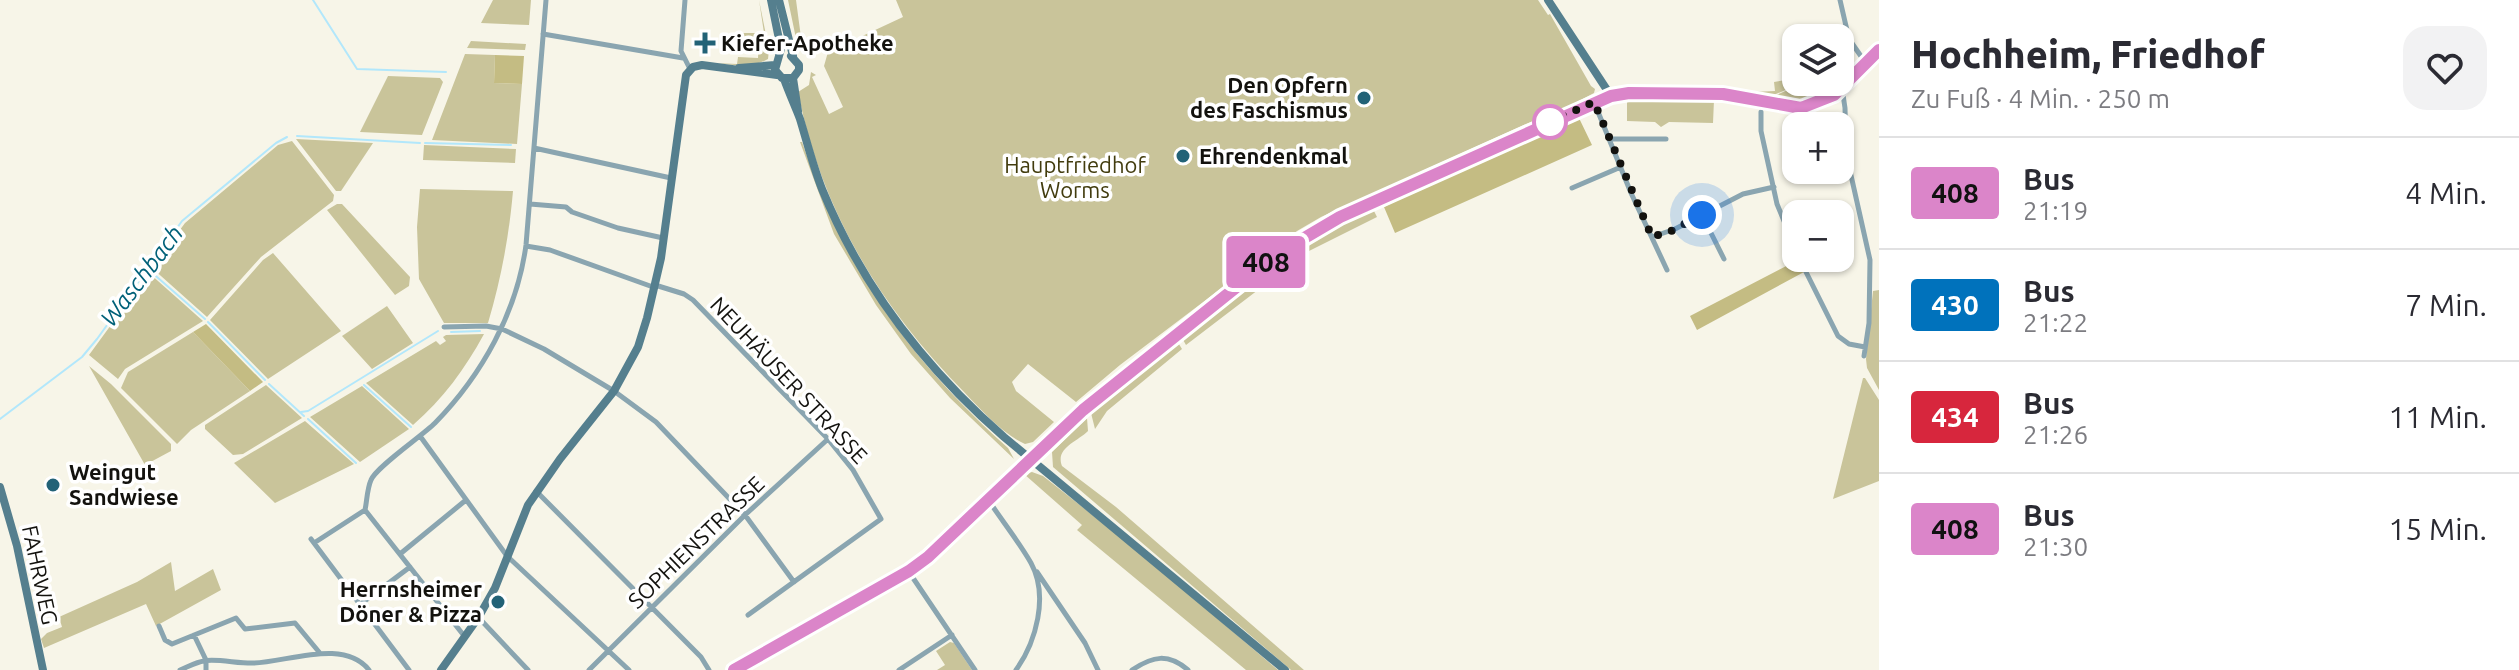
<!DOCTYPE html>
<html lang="de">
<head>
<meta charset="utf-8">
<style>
	body { margin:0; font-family:Ubuntu,sans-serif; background:#f2f2f3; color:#2b2b33; height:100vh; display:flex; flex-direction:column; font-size:30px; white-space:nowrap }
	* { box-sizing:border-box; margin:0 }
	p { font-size:26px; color:#7c7c81 }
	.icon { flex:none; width:44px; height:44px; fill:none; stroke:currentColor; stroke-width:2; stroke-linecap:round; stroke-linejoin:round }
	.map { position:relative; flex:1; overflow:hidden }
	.sheet { display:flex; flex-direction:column; background:#fff; width:640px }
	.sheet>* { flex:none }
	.badge { padding:0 16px; border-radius:6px; font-size:28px; line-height:52px }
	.controls { position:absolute; left:1782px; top:24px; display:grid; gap:16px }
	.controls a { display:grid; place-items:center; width:72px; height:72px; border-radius:16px; background:#fff; box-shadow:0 2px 6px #0004; font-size:40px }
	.you { position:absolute; width:40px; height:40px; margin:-20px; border:6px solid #fff; border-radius:50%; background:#1a73e8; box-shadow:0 0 0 12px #1a73e833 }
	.map>.badge { position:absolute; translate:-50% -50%; box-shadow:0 0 0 4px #fff }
	.round { display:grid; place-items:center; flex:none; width:84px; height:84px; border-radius:24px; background:#f2f2f3 }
	.headline { display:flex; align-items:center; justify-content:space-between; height:136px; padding:0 32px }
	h1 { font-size:38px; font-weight:800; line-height:60px }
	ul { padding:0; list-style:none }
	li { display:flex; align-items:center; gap:24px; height:112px; padding:0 32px; border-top:2px solid #e1e1e2 }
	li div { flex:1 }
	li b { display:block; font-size:30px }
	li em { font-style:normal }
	li .badge { min-width:88px; font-weight:700; text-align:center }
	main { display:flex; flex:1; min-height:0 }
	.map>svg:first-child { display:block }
	.green { fill:#c9c49a }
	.forest { fill:#c4bc83 }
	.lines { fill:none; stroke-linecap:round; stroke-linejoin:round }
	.stream { stroke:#b2e7fb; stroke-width:2 }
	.street { stroke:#8aa5b0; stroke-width:5 }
	.secondary { stroke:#557f8e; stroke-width:8 }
	.line-casing { stroke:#fff; stroke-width:18 }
	.line { stroke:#db85c9; stroke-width:12 }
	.walk { stroke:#13120e; stroke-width:8; stroke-dasharray:0 14.4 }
	.poi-dot { fill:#226277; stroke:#fff; stroke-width:3 }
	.stop-dot { fill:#fff; stroke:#db85c9; stroke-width:4 }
	.labels { text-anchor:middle; stroke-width:7; stroke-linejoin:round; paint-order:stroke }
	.poi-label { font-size:22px; font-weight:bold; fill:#13120e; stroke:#fff; text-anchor:start }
	.park-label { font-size:22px; fill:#423c0e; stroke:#fff }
	.street-label { font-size:22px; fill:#13120e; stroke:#fff }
	.water-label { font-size:24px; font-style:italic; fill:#016179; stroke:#fff }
</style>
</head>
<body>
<main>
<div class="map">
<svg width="1879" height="670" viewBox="0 0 1879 670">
	<rect width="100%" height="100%" fill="#f7f5e8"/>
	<!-- green -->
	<path class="green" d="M493 0H531L529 25 481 23Z
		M759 0 769 50 768 59C753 68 733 65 716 63L737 64 738 57 758 58 759 38 740 36 737 40 738 33H764Z
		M788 0H796L802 45 806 44V52L798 48Z
		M896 0H1538L1548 15 1550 14 1591 86 1595 89 1594 93 1562 110 1526 124 1321 217 1297 231 1120 365 1076 402 1028 364 1012 382 1016 391 1054 422 1033 442 1025 444C1003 434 982 411 965 393 881 308 821 210 798 92L809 85 811 72 816 75 812 77 829 114 843 107 824 66 828 52 903 17Z
		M471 41 526 44 525 50 467 48Z
		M465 54 495 55 494 83 522 84 517 144 432 140Z
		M388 76 440 78 443 82 422 135 360 132Z
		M1792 79 1795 86 1769 97 1752 92 1775 91 1774 82Z
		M1806 82H1814L1819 97 1800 102 1772 97Z
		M1714 100 1713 123 1669 122 1661 127 1655 122 1627 121V101Z
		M296 139 373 143 341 191H336Z
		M292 141 334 195 333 201 261 257 207 317 152 268 185 223 278 145Z
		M800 142H802C846 270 907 357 1008 448L1014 459 950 398 911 354 876 305 834 234Z
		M424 145 516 149 515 163 423 160Z
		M420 189 513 191C509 237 501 279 488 323H444L419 279 417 227Z
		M337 204H342L410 277 409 286 395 295 327 210Z
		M1373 209 1377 217 1309 251 1186 345 1182 338 1298 248Z
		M273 253 341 331 268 379 210 320 263 260Z
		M149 273 203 321 125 369 118 379 89 355Z
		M1879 290V390L1867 368 1866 359 1873 291Z
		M387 306 413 343 372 369 342 336Z
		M193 332 250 391 191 430 177 444 121 388 128 372Z
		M484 334C465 369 443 399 413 425L366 383 436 341 440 345 446 341 443 337 446 335Z
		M1177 341 1182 349 1107 411 1095 429 1091 413Z
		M89 366 111 384 171 444V451L145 465Z
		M1863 378H1865L1879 400V481L1833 499Z
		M266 385 302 418 243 454 233 455 205 429V425Z
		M362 386 409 429 360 462 310 417Z
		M1087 418 1088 431C1077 442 1055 448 1062 466L1116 507 1304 670H1291L1053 467 1052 452Z
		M305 421 354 464 275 503 234 463Z
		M1032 472 1043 476 1137 550 1278 670H1246L1077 530 1082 525 1024 474Z
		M171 562 175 591 213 569 221 590 156 626 146 604 44 648 41 639 47 633 62 627 59 617 137 582Z
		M950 642 954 643 972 670H937L945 665 936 651Z"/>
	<!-- forest -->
	<path class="forest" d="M495 55 524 56 522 84 494 83Z
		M1578 116 1592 145 1395 233 1384 207 1471 163Z
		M1798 260 1804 272 1697 330 1690 316Z
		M206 324 263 382 250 391 193 332Z"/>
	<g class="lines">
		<!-- stream -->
		<path class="stream" d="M313 0 357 69 446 72
			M297 136 420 143
			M425 143 511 145
			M149 270 205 319
			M208 322 265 380
			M451 332 480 331
			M269 384 304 416
			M364 385 411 427
			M301 412 308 411 438 331
			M0 419 82 357 97 339 182 221 276 143 287 137
			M308 419 356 463"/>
		<!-- street -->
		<path class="street" d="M685 0 681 51 690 69
			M1840 0 1849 39 1865 62
			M543 34 683 58
			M1840 70 1849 80
			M1842 88 1845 108 1846 153 1870 260 1869 323 1864 356
			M1594 102 1631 193 1667 270
			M1761 112V131L1777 204 1796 250
			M1610 139H1666
			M534 148 671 178
			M1572 188 1621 167
			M530 204 566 207 572 212 618 228 663 238
			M1702 215 1724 259
			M1652 237 1675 229 1743 194 1774 187
			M526 246 550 250 653 287
			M1799 258 1838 336 1849 344 1865 347
			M655 285 684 294 693 300 828 439 853 470 881 519 748 615
			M444 327 486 326 502 329 544 349 614 391 656 422 745 515 794 582
			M420 436 507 556 629 670
			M536 491 701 657 709 670
			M989 501C1003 522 1019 542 1031 563 1049 596 1036 642 1016 670
			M365 510 465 637
			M311 539 409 670
			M314 543 365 510C367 501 367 489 371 480 376 467 422 436 435 423 482 375 517 312 526 245L546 0
			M400 554 466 500
			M909 572 975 670
			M1037 572 1085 643 1098 670
			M362 603 410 567
			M479 618 528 670
			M159 626 165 640 172 644 236 618 245 629 295 623 319 652
			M194 635 206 660V670
			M180 670C188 667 196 662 204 661 214 658 241 664 254 663 288 662 344 638 369 670
			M589 670 745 515 828 439
			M899 670 952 635
			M1132 670C1153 656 1168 653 1188 670"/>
		<!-- secondary -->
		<path class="secondary" d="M771 0 781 49 775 70 782 78H793
			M779 0 793 56
			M1548 0 1611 96
			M791 56 799 65V70L793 78
			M739 68 775 65
			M793 78 798 111
			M784 79C789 93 795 106 800 119 807 142 813 166 822 189 862 287 925 368 1004 437L1285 670
			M0 487 17 546 43 670
			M441 670 478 618 495 588 528 505 560 459 614 391 638 347 647 318 661 258 686 75 693 67 702 65 777 75
			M734 670 909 571 928 557 1096 399 1279 253 1340 217 1607 97 1629 93 1723 94 1801 108 1834 95 1879 50"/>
	</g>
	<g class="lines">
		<!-- line casing -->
		<g class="line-casing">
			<path id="line" d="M734 670 909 571 928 557 1083 410 1279 253 1340 217 1611 96 1629 93 1723 94 1801 108 1834 95 1879 50"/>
		</g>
		<!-- line -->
		<use href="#line" class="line"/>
		<!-- walk -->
		<path class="walk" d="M1550 122 1594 102 1652 237 1671 231 1702 215"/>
	</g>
	<!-- markers -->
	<g class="poi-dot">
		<path d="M701 31h8v8h8v8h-8v8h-8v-8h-8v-8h8z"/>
		<circle cx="1364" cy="98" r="8"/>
		<circle cx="1183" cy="156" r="8"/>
		<circle cx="53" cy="485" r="8"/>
		<circle cx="498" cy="602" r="8"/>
	</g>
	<circle class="stop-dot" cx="1550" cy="122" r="16"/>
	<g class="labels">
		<!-- poi labels -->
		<g class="poi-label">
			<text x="721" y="51">Kiefer-Apotheke</text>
			<text x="1348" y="93" text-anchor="end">Den Opfern<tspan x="1348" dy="25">des Faschismus</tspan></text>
			<text x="1199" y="164">Ehrendenkmal</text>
			<text x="69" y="480">Weingut<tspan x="69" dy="25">Sandwiese</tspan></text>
			<text x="482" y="597" text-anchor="end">Herrnsheimer<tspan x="482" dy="25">Döner &amp; Pizza</tspan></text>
		</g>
		<!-- park labels -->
		<g class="park-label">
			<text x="1075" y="173">Hauptfriedhof<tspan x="1075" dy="25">Worms</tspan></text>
		</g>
		<!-- street labels -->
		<g class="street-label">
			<text transform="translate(789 380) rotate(47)" y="8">NEUHÄUSER STRASSE</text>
			<text transform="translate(696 542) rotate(-44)" y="8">SOPHIENSTRASSE</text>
			<text transform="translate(40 575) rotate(78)" y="8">FAHRWEG</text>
		</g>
		<!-- water labels -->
		<g class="water-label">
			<text transform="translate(142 276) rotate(-53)" y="8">Waschbach</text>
		</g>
	</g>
</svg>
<div class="controls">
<a><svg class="icon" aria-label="layers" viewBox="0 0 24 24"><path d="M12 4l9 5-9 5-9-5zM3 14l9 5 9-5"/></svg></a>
<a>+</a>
<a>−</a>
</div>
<div class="you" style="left:1702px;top:215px"></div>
<b class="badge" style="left:1266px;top:262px;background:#db85c9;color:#111">408</b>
</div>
<section class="sheet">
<div class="headline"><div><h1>Hochheim, Friedhof</h1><p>Zu Fuß · 4 Min. · 250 m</p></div><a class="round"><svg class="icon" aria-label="heart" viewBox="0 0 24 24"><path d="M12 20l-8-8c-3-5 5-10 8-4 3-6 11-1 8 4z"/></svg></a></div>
<ul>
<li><span class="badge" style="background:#db85c9;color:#111">408</span><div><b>Bus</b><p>21:19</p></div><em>4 Min.</em></li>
<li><span class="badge" style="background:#0072bc;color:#fff">430</span><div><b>Bus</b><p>21:22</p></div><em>7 Min.</em></li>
<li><span class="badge" style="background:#d7263d;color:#fff">434</span><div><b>Bus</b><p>21:26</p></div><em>11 Min.</em></li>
<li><span class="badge" style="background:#db85c9;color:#111">408</span><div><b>Bus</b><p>21:30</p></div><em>15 Min.</em></li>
</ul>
</section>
</main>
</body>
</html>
